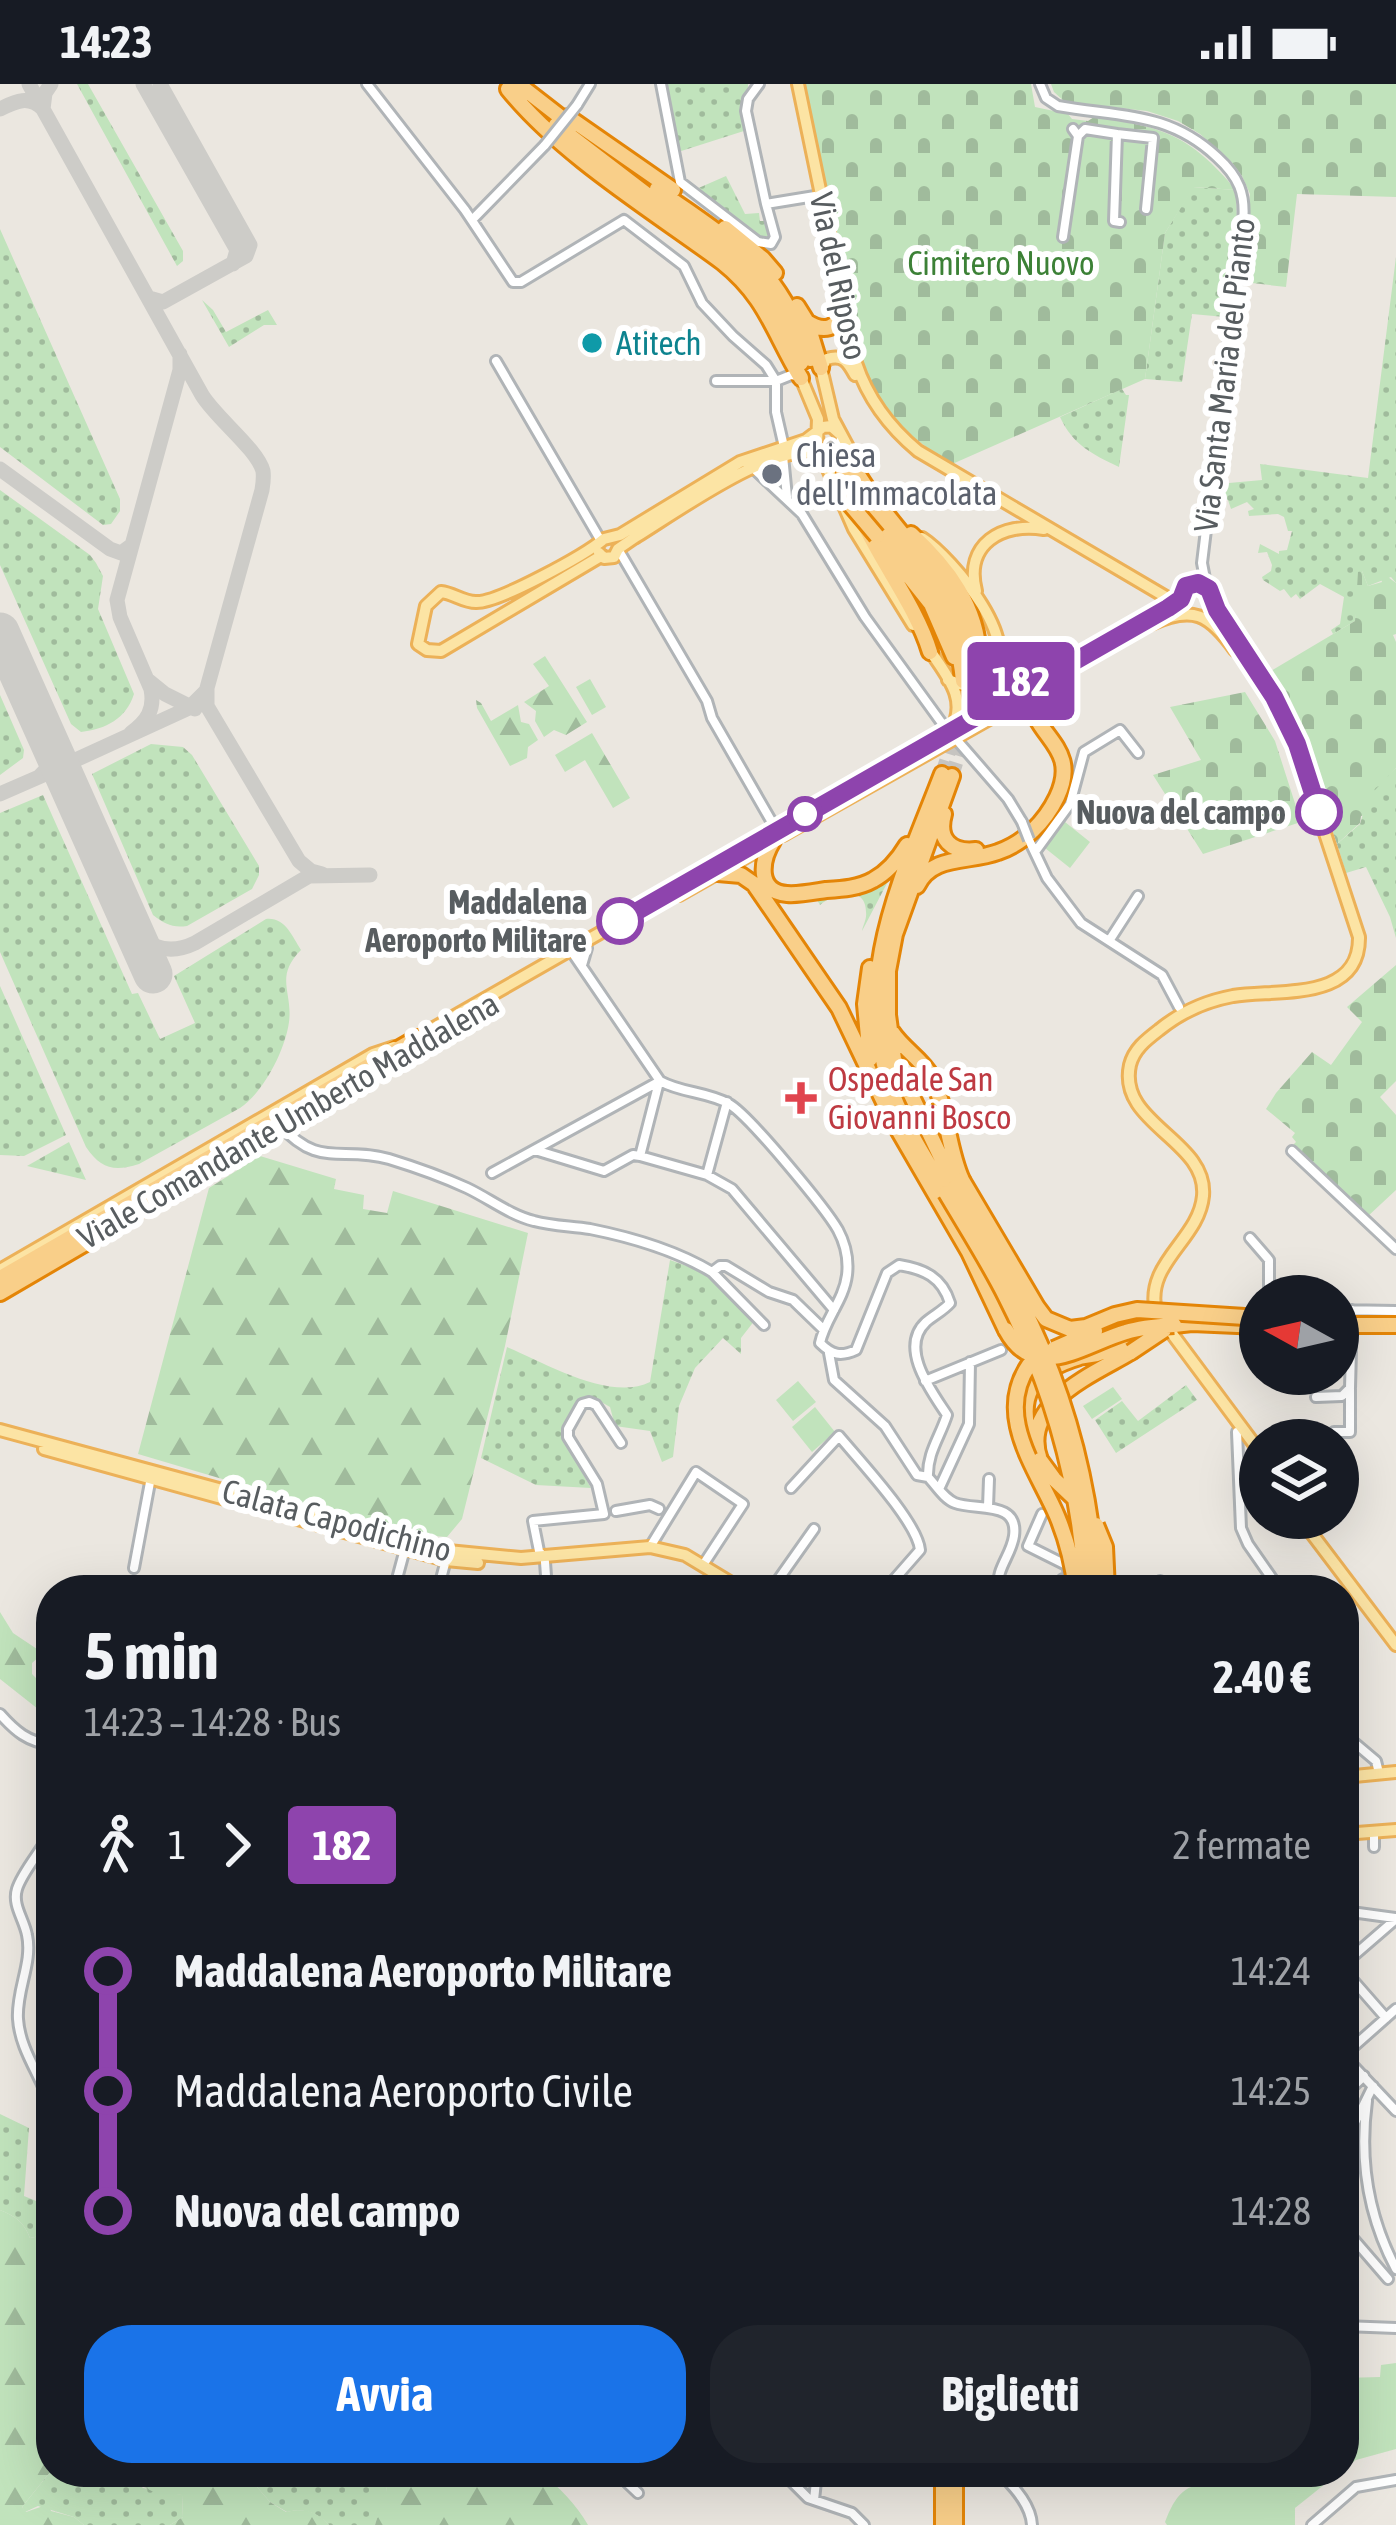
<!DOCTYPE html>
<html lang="it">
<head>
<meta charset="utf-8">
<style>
	body { margin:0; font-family:"Asap Condensed",sans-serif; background:#20242c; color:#f1f3f6; height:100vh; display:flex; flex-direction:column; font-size:45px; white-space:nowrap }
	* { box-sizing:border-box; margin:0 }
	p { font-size:39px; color:#9ea1a6 }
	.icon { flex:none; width:66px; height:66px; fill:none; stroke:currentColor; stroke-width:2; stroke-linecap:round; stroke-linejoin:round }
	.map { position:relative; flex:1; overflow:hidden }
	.panel { position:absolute; left:36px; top:1491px; width:1323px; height:912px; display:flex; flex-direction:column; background:#171b24; border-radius:48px; box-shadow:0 12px 48px #0002 }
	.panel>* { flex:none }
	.badge { padding:0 24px; border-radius:9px; font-size:42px; line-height:78px }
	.needle { width:78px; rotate:278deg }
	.tools { position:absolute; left:1239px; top:1191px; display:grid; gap:24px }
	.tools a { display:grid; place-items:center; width:120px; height:120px; border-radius:50%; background:#171b24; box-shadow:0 12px 48px #0002; font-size:60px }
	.map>.badge { position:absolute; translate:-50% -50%; box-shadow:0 0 0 6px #fff }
	.legs { display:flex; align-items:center; gap:18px; height:132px; padding:0 48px; font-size:39px }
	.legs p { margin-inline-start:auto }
	.summary { display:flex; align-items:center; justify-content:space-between; height:204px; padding:0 48px }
	h1 { font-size:66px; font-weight:700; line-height:90px }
	.action { display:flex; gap:24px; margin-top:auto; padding:24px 48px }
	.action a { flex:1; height:138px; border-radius:48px; background:#1a73e8; color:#fff; font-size:48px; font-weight:700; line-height:138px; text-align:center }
	.action a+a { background:#20242c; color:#f1f3f6 }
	ul { padding:0 48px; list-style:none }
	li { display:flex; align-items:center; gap:42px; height:120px; font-size:45px }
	li i { display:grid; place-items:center; width:18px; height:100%; margin:0 15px; background:currentColor }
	li i::after { content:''; width:30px; height:30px; margin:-15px; border:9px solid; border-radius:50%; background:#171b24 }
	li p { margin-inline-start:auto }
	li:first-child i { background:linear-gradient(#0000 50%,currentColor 0) }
	li:last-child i { background:linear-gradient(currentColor 50%,#0000 0) }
	.status { display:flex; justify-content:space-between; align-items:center; height:84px; padding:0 60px; background:#171b24; direction:ltr }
	.status svg { height:33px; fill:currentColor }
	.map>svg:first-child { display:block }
	.grass { fill:url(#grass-dots) }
	.forest { fill:url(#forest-firs) }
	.cemetery { fill:url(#cemetery-stones) }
	.park { fill:#c1e3bc }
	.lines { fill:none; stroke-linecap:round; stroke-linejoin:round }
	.taxiway { stroke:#cdccc8; stroke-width:15 }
	.runway { stroke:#cdccc8; stroke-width:39 }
	.highway-tunnel { stroke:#c6c4c0; stroke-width:14; stroke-dasharray:14 7; stroke-linecap:butt }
	.minor-casing { stroke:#b0b4b7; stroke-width:14 }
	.major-casing { stroke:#ecb158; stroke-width:16 }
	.highway-casing { stroke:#e48507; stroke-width:20 }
	.minor { stroke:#fff; stroke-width:8 }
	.major { stroke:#fce4a4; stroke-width:10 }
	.highway { stroke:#f9cf89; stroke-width:14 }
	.minor-bridge-casing { stroke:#b0b4b7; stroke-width:14; stroke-linecap:butt }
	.highway-bridge-casing { stroke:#e48507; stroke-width:20; stroke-linecap:butt }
	.minor-bridge { stroke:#fff; stroke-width:8 }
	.highway-bridge { stroke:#f9cf89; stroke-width:14 }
	.line-1-casing { stroke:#fff; stroke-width:27 }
	.line-1 { stroke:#8e44ad; stroke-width:18 }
	.culture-dot { fill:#0f9aa8; stroke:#fff; stroke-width:4.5 }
	.worship-dot { fill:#6b7280; stroke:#fff; stroke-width:4.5 }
	.stop-1-dot { fill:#fff; stroke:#8e44ad; stroke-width:6 }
	.health-dot { fill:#e0444e; stroke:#fff; stroke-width:4.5 }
	.labels { text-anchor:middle; stroke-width:12; stroke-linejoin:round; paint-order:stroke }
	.park-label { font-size:33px; fill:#3c8136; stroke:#fff }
	.street-label { font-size:33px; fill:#585d60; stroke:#fff }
	.culture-label { font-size:33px; fill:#0d838f; stroke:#fff; text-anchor:start }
	.worship-label { font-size:33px; fill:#5b616d; stroke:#fff; text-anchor:start }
	.stop-label { font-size:33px; font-weight:bold; fill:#585d60; stroke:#fff; text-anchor:end }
	.health-label { font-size:33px; fill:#be3a42; stroke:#fff; text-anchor:start }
</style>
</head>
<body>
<div class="status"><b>14:23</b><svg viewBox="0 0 49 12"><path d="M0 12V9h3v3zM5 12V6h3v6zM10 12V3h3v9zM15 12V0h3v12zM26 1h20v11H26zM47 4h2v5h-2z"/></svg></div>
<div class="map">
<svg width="1396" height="2441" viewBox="0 0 1396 2441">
	<defs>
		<pattern id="grass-dots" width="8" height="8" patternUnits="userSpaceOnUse" patternTransform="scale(3)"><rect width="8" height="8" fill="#c1e3bc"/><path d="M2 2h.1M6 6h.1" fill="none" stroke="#a0bb9c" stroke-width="1.8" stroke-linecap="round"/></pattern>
		<pattern id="forest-firs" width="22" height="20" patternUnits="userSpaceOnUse" patternTransform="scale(3)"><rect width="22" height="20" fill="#c1e3bc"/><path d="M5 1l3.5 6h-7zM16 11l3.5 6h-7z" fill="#a0bb9c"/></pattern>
		<pattern id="cemetery-stones" width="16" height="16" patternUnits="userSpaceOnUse" patternTransform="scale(3)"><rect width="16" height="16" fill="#c1e3bc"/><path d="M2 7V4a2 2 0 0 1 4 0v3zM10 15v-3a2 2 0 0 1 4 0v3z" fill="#a0bb9c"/></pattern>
	</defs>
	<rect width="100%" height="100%" fill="#ebe7e0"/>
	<!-- grass -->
	<path class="grass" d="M77 0H88L183 167V177L177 182Z
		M662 0H748L747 46 675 69Z
		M726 92 745 130 759 129 760 137H767L770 151 765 156 757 153 694 106Z
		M1193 103 1236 106 1237 136 1225 233 1192 230 1182 298 1145 295 1165 149Z
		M0 145 120 415V427L111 440 103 441 0 363Z
		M1396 173V499L1391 493 1368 502 1362 487 1355 537 1333 550 1331 546 1340 540 1344 513 1320 500 1300 515 1296 510 1291 514 1284 505 1280 507 1263 496 1262 493 1271 487 1272 481 1267 468 1258 469 1260 460 1279 470V467L1287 466 1292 447H1288L1284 433 1278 430 1249 432 1248 427 1254 425 1247 418 1231 425 1228 416 1224 414 1226 403 1229 399 1262 396 1260 380 1368 394Z
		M202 216 213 226 226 248 268 226 277 241H264L229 263Z
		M1122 305 1126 311H1129L1119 383C1092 370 1073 361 1060 333Z
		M0 406 90 471 96 479 103 492 98 525 134 610C126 635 106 645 81 648L71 640 0 481Z
		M0 611 24 666 23 674 0 691Z
		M151 660 183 663 192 671 259 782V791L252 805 187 842C172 844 165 840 153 831L92 690Z
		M1396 684V854L1390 833 1366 783 1346 789 1337 760 1360 740 1370 707Z
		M43 711 132 910 138 909 160 955 195 939 174 892 266 835C285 833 292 852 301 866 274 893 293 908 289 938 285 967 263 1009 240 1024L139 1080C114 1088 101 1085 86 1063L0 868V729Z
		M895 784 862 847C863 841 867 835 866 828 866 800 833 810 820 821L814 811Z
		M0 902 66 1051 24 1072 0 1071Z
		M69 1058 86 1096 27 1082Z
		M670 1176 706 1189 755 1236 741 1254V1270L723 1254 695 1284 679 1322 673 1373 662 1378 650 1347 615 1342 610 1323 596 1315 579 1316 561 1351 591 1404 536 1401 481 1374 507 1263C545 1279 611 1318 650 1298Z
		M1186 1301 1197 1316 1116 1369 1095 1336 1122 1317 1138 1337Z
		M0 2030 29 2044 24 2112C60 2126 51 2130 51 2165L40 2152 30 2154C24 2138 15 2132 0 2126Z
		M51 2387 125 2388 143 2404 182 2411 183 2433 170 2441H84L74 2433 38 2422 25 2428 22 2423Z
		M244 2388H381L387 2406 375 2441H329C316 2428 305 2424 287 2428L270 2418Z"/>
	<!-- forest -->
	<path class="forest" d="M545 572 587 638 566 651 554 646 544 653 535 637 536 627 524 618 549 602 533 580Z
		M476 616 481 619 491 637 518 621 521 638 529 640 538 656 528 663 527 674 510 682 477 624Z
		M592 649 630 714 613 724 585 676 565 688 555 671Z
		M260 1072 336 1095 334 1105 364 1111 363 1125 387 1129 393 1107 528 1149 505 1262 462 1435 447 1453 408 1450 138 1370 209 1104Z
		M0 1528 13 1549 40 1567V1572L32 1579V1590L37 1595H51V1623L38 1625 0 1595Z
		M0 2126C15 2132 24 2138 30 2154L40 2152 51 2165V2387L22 2423 26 2428 49 2420 51 2427 74 2433 84 2441H0Z
		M125 2388H244L270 2418 286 2428C305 2424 316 2427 329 2441H170L183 2433 182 2411 169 2410 164 2415C152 2404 135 2403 125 2388Z
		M381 2388H540C559 2403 576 2420 588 2441H375L378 2431 370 2425V2415L384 2410 387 2406Z"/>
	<!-- cemetery -->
	<path class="cemetery" d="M804 0H1031L1035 23 1068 30 1072 35 1088 37 1094 33C1163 43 1189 50 1236 106L1194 103 1165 149 1145 295 950 381 904 346 887 327 863 282Z
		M1051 0H1396V113L1297 110 1286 203 1243 198 1250 110 1242 92 1233 80 1200 50 1178 37 1147 27 1065 18 1054 8Z
		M1362 487 1368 502 1382 498 1380 492 1384 490 1396 499V550L1393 551 1396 558V684L1375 706 1371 707 1373 718 1366 731 1361 732 1360 739 1337 760 1295 639 1286 624 1288 617 1285 613H1279L1266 590 1355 537 1358 488Z
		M1245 608 1275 657 1301 738 1203 770 1153 691 1201 676 1170 623Z
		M1396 881V997L1380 1013 1396 1031V1106L1367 1133 1292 1062 1296 1058 1292 1053 1295 1049 1266 1025 1276 1009 1312 968 1331 981 1362 938 1347 923Z"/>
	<!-- park -->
	<path class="park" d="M590 595 606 623 592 631 576 603Z
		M1065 738 1090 758 1070 784 1045 764Z
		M798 1297 816 1318 793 1337 776 1316Z
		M1113 1303 1122 1315 1092 1335 1083 1322Z
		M815 1323 835 1348 812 1368 792 1343Z
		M1396 2279V2365L1356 2376 1344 2385V2294L1380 2293 1381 2281Z
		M1216 2388H1340L1295 2424V2441H1167L1165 2438C1176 2410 1184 2401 1214 2397Z"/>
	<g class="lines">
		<!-- taxiway -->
		<path class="taxiway" d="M29 0 202 311C216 334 257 365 263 387 264 394 263 400 262 406L207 604V622L299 777 311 787 322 790
			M143 0 237 166 233 180
			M0 25C16 17 29 11 43 25L45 9 51 0
			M149 214 163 218 246 172 250 161 160 0
			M0 385 110 465 121 469 132 461
			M149 597 165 610 195 625
			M131 649C147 637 155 626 151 605L120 533 117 516 180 286V270
			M40 692C56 678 51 664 44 646
			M70 704 66 691 71 678 189 624 206 607
			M0 710 48 689 60 692 68 702
			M127 834C142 862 166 873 195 859L309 792 370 791"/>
		<!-- runway -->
		<path class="runway" d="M0 548 153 890"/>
		<!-- highway-tunnel -->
		<path class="highway-tunnel" d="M820 335 837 376
			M942 690 956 646 963 597
			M952 692 972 627 973 597"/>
		<!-- minor casing -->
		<g class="minor-casing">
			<path id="minor" d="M367 0 465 126 513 198H521L624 136 684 182 702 219 733 252 766 281 776 297
				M661 0 680 98 758 158 771 160 775 153 766 120 821 111
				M759 0 748 15 746 27 766 120
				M1040 0 1046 14 1058 22C1119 33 1168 27 1217 73 1239 93 1246 110 1243 139L1202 479 1206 500
				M577 21 590 0
				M1117 50 1153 54 1146 125
				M1078 52 1085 45 1117 50 1114 137 1120 138
				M472 136 545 61
				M1063 153 1078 52 1073 45
				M496 277 601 457
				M716 297H776L791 291 797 292
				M776 297V328L784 363
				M818 361C827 371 839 367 841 354
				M783 372 787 413
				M752 383 802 430 865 533 949 649
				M618 465 707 617 712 634 777 747
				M956 655 1008 715 1022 738
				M1029 756 1047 794 1081 839 1162 891 1179 923
				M1035 768 1070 720 1084 668 1120 646 1138 669
				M1109 857 1138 812
				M574 871 660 997C681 1009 709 1008 729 1020 749 1031 826 1125 838 1146 846 1161 849 1174 847 1191 844 1216 825 1235 820 1259 832 1271 841 1273 856 1266L887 1189 899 1181C924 1185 942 1193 950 1219 943 1227 934 1231 926 1238 898 1264 932 1308 947 1331 940 1353 927 1369 928 1393 936 1401 944 1415 955 1419 976 1427 1019 1416 1014 1452 1011 1472 996 1484 998 1506
				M582 881 587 864
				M279 1040C320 1086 340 1061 389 1075 415 1083 443 1093 467 1104 490 1115 510 1131 534 1137 552 1142 571 1142 590 1145 630 1153 677 1167 712 1188L764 1241
				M535 1066 604 1087 633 1071 640 1072 707 1091 732 1105 834 1226
				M1292 1067 1396 1165
				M640 1072 659 998
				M492 1089 660 997
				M707 1091 727 1018
				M1250 1154 1269 1176V1212
				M712 1188 720 1182H726L769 1208 793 1216 823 1245
				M1338 1226 1396 1227
				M829 1269 834 1296 885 1342 917 1391 928 1393
				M925 1297 1001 1266
				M1316 1313 1342 1312 1350 1304 1352 1226
				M1237 1348 1241 1444 1248 1460 1280 1506
				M1334 1348H1350V1305
				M791 1404 839 1352C859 1376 918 1439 920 1466L885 1506
				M939 1405 969 1340 970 1278
				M988 1423 989 1395
				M616 1427 650 1421 659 1425
				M1042 1430 1028 1462 1068 1482V1486
				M650 1463 696 1388 743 1420 703 1481
				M543 1472 539 1467 533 1437 604 1430 597 1400 568 1353V1345L582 1320 589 1318 596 1321 621 1359
				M545 1478 547 1506
				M134 1484 151 1393
				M394 1506 405 1465
				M438 1506 446 1476
				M771 1506 814 1445
				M1051 1506 1063 1495H1075
				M1149 1506 1160 1497
				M0 1630C16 1648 27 1657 51 1661
				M1344 1650 1376 1677 1379 1689
				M51 1748C42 1766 22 1788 17 1805 12 1821 24 1835 27 1851 33 1879 16 1906 18 1935 20 1967 42 1993 51 2023
				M1374 1763V1748
				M1344 1827 1395 1834
				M1344 1880 1396 1835
				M1344 1886 1386 1934
				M1344 1971 1396 1925
				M1344 1972 1396 2027
				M1344 2011 1364 1992
				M1367 2017C1359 2076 1368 2132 1396 2185
				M1344 2061 1373 2002
				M45 2119 51 2097
				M1344 2144 1388 2195
				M1344 2242 1396 2244
				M616 2388 638 2409
				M782 2388 808 2414 852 2429 864 2441
				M1006 2388 1003 2392C1016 2405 1031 2422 1032 2441
				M814 2416 817 2388
				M1312 2441 1356 2403 1396 2396"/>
		</g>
		<!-- major casing -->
		<g class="major-casing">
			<path id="major" d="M798 0 856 279C868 315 889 343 918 367L1176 519
				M855 291C848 278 843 270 827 275L821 284 833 335 856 378
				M801 294 818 335 817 360 854 445 913 541
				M922 454C951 473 1032 566 985 597 973 605 961 601 948 596
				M599 469 604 474 614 473 618 465 634 454C671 432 783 350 821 372
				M601 472 441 567 427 566 418 560 426 522 441 508C453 509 463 518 476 518 498 519 585 471 604 455L620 451 740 378 806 356 823 343 831 342 840 350
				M976 507C964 460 1002 438 1044 445
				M1151 540C1193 521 1209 530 1235 566
				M927 562C944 589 970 614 951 646
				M999 564C1010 584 1025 593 1047 590
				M783 751 1014 621 1024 620 1030 612 1073 586
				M679 811 767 761
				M411 957 999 621 1010 599C1021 594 1032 601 1043 595L1171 522C1184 513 1183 498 1201 499L1211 507 1217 526 1264 597 1291 646 1359 853C1360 918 1278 905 1233 912 1206 917 1181 928 1159 946 1146 956 1134 965 1130 981 1117 1040 1208 1056 1203 1112 1199 1156 1144 1179 1156 1228L1260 1368
				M0 1186 373 970 394 963
				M0 1346 448 1467 521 1474 650 1463 685 1471 743 1506
				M44 1365 446 1476 478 1479
				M1300 1434 1396 1561
				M1344 1693 1396 1688
				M1344 1750 1396 1746"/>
		</g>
		<!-- highway casing -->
		<g class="highway-casing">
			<path id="highway" d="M518 0 572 42
				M508 5C561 71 653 127 722 178 767 214 773 248 801 294
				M568 33 673 106
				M556 41 752 191 778 226 801 279
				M657 105C696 134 743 161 773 200 790 223 801 249 811 275
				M725 144 763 175 775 189
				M797 222 807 238 821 284
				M807 238C824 249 836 245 845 227
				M847 372C891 454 967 497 973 597
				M837 376C883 456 955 500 963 597
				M834 397 844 413
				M864 440C884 482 917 525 930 568
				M911 450C947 483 978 523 979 574
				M877 452 931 520 954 573
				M942 690C901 797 850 894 893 1011 906 1045 927 1077 946 1109
				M952 692 895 850 888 887V931L894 975 955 1103
				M944 730C937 755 951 769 976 766
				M773 757C761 776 756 808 787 810 799 811 813 808 826 806 842 805 859 804 873 796 888 788 898 776 907 761
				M718 789 741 791 754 800 839 924 893 1037 969 1168 1006 1246
				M917 802C932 770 969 779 998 768 1024 759 1045 738 1057 713 1081 662 1033 654 1030 612
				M870 884 865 920 870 975
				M892 948C903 965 922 975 931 992 948 1025 947 1063 962 1096
				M0 1194 417 954
				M0 1209 125 1136 164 1108
				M1174 1241 1192 1239 1260 1242
				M1072 1274 1097 1270 1154 1250
				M1032 1360C1015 1312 1032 1287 1080 1273
				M1040 1376C1019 1320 1092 1291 1131 1268
				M955 2388V2441
				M943 2441V2388"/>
		</g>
		<!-- minor -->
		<use href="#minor" class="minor"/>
		<!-- major -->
		<use href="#major" class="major"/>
		<!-- highway -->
		<use href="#highway" class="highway"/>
		<!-- minor-bridge casing -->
		<g class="minor-bridge-casing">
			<path id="minor-bridge" d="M545 61 577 21
				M1022 738 1029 756"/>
		</g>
		<!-- highway-bridge casing -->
		<g class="highway-bridge-casing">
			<path id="highway-bridge" d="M844 413 877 452
				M962 1096 1037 1223 1046 1235 1070 1245 1086 1243 1115 1231 1137 1226 1260 1234
				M955 1103C981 1148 1009 1193 1031 1240 1070 1323 1092 1414 1097 1506
				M946 1109C966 1143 988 1177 1006 1213 1053 1305 1080 1403 1086 1506
				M1338 1241H1396
				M1006 1246C1035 1300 1084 1260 1126 1248 1142 1243 1158 1242 1174 1241
				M1054 1265 1095 1247
				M1131 1268 1164 1246
				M1029 1281C994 1332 1037 1385 1057 1432 1067 1456 1073 1480 1076 1506
				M1040 1376 1054 1395 1074 1414
				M1096 1441 1105 1463 1107 1506"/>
		</g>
		<!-- minor-bridge -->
		<use href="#minor-bridge" class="minor-bridge"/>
		<!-- highway-bridge -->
		<use href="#highway-bridge" class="highway-bridge"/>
	</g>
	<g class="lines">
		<!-- line-1 casing -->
		<g class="line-1-casing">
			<path id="line-1" d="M620 837 999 620 1008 602 1013 598 1040 597 1168 524 1181 515 1186 502 1198 499 1209 505 1217 526 1274 613 1297 660 1319 728"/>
		</g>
		<!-- line-1 -->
		<use href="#line-1" class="line-1"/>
	</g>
	<!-- markers -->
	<circle class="culture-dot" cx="592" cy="259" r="12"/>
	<circle class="worship-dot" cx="772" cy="390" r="12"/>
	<g class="stop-1-dot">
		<circle cx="1319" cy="728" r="21"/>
		<circle cx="805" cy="730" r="15"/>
		<circle cx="620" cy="837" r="21"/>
	</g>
	<path class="health-dot" d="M795 996h12v12h12v12h-12v12h-12v-12h-12v-12h12z"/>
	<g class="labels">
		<!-- park labels -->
		<g class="park-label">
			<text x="1001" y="191">Cimitero Nuovo</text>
		</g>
		<!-- street labels -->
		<g class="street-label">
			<text transform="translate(839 192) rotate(78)" y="12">Via del Riposo</text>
			<text transform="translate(1224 291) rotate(-83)" y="12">Via Santa Maria del Pianto</text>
			<text transform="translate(288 1036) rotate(-30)" y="12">Viale Comandante Umberto Maddalena</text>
			<text transform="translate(337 1436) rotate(15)" y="12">Calata Capodichino</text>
		</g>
		<!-- culture labels -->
		<g class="culture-label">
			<text x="616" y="271">Atitech</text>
		</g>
		<!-- worship labels -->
		<g class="worship-label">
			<text x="796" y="383">Chiesa<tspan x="796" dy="38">dell'Immacolata</tspan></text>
		</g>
		<!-- stop labels -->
		<g class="stop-label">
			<text x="1286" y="740">Nuova del campo</text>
			<text x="587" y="830">Maddalena<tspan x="587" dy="38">Aeroporto Militare</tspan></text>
		</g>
		<!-- health labels -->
		<g class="health-label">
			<text x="828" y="1007">Ospedale San<tspan x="828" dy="38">Giovanni Bosco</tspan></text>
		</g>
	</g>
</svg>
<div class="tools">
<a><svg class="needle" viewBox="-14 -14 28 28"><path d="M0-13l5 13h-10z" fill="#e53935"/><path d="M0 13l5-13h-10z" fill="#9ea1a6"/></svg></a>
<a><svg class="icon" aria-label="layers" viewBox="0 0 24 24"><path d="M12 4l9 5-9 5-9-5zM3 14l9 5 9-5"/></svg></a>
</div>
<b class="badge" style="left:1021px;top:597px;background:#8e44ad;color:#fff">182</b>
<section class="panel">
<div class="summary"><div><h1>5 min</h1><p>14:23 – 14:28 · Bus</p></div><b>2.40 €</b></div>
<div class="legs"><svg class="icon" aria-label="walk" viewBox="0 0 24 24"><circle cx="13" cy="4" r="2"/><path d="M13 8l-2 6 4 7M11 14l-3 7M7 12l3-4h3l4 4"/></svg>1<svg class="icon" aria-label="forward" viewBox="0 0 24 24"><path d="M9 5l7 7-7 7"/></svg><b class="badge" style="background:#8e44ad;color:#fff">182</b><p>2 fermate</p></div>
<ul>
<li><i style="color:#8e44ad"></i><b>Maddalena Aeroporto Militare</b><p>14:24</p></li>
<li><i style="color:#8e44ad"></i><span>Maddalena Aeroporto Civile</span><p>14:25</p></li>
<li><i style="color:#8e44ad"></i><b>Nuova del campo</b><p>14:28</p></li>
</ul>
<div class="action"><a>Avvia</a><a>Biglietti</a></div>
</section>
</div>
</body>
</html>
